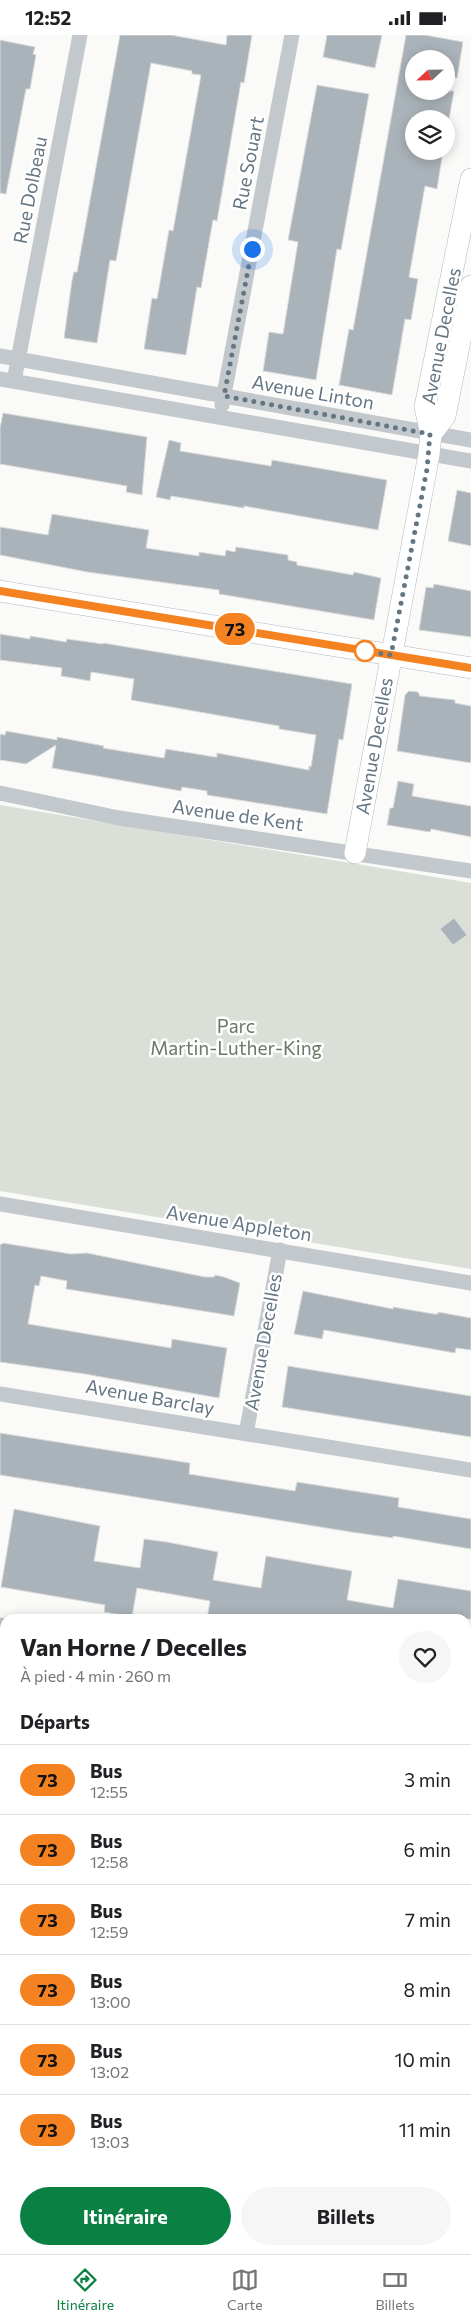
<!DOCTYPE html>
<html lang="fr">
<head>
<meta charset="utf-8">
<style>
	body { margin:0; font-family:Commissioner,sans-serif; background:#f6f6f6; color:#202124; height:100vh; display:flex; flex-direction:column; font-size:19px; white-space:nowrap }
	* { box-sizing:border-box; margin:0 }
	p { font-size:16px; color:#757577 }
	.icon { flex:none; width:28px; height:28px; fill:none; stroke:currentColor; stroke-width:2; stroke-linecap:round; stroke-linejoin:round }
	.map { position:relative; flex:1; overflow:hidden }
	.sheet { position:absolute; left:0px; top:1579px; width:471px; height:641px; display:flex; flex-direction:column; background:#fff; border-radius:15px 15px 0 0; box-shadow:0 2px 12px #0003 }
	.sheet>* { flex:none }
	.badge { padding:0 10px; border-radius:16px; font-size:18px; line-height:32px }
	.needle { width:32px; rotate:248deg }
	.tools { position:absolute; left:405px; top:15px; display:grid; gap:10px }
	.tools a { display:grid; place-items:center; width:50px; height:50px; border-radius:50%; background:#fff; box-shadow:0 2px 12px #0003; font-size:25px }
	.you { position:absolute; width:25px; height:25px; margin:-12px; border:4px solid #fff; border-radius:50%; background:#1a73e8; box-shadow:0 0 0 8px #1a73e833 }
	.map>.badge { position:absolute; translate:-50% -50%; box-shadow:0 0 0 2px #fff }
	h2 { padding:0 20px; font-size:19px; line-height:45px }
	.round { display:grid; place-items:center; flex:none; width:52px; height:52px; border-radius:26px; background:#f6f6f6 }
	.summary { display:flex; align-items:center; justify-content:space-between; height:85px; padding:0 20px }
	h1 { font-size:24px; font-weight:700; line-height:38px }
	.action { display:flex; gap:10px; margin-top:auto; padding:10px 20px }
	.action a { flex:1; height:58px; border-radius:30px; background:#0b8043; color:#fff; font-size:20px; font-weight:700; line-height:58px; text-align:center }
	.action a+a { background:#f6f6f6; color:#202124 }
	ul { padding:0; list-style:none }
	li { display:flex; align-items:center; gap:15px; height:70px; padding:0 20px; border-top:1px solid #e0e0e0 }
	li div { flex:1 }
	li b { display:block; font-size:19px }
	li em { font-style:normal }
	li .badge { min-width:55px; font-weight:700; text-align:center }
	.status { display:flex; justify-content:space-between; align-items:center; height:35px; padding:0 25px; background:#fff; direction:ltr }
	.status svg { height:14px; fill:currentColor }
	.tabs { display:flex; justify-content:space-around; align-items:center; height:70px; border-top:1px solid #e0e0e0; background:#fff; font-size:14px; color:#757577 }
	.tabs a { display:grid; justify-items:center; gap:2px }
	.tabs .current { color:#0b8043 }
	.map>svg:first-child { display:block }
	.green { fill:#dadfd7 }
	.building { fill:#aab3b9; stroke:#dcdcda }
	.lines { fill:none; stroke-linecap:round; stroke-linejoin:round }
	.secondary-casing { stroke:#b3babf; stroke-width:22 }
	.street { stroke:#c3c8cc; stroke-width:15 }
	.secondary { stroke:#fff; stroke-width:21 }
	.line-casing { stroke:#fff; stroke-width:11 }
	.line { stroke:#f58220; stroke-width:8 }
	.walk { stroke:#657683; stroke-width:5; stroke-dasharray:0 9 }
	.stop-dot { fill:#fff; stroke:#f58220; stroke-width:2.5 }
	.labels { text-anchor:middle; stroke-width:5; stroke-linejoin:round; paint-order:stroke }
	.street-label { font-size:19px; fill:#657683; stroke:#fff }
	.park-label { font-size:19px; fill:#687a64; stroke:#fff }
</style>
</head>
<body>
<div class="status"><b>12:52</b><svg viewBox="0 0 49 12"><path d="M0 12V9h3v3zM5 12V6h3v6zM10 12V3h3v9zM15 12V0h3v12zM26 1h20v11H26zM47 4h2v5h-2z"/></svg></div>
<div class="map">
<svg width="471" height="2219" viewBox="0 0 471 2219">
	<rect width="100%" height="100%" fill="#fafaf8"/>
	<!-- green -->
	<path class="green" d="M0 770 471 848V1234L0 1156Z"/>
	<!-- building -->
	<path class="building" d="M120 0H171L226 10 227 0H252L244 48 241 47 217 186 213 185 201 253 197 252 186 320 144 314 152 263 157 264 169 195 173 196 201 40 192 39V36L151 28 116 226 110 225 97 308 64 303 72 245 74 237H77Z
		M327 0H382L375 33 323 22Z
		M406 0H425L463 7 457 43 446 41V24H414V56H454L449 84H414V116H443L437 154 425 151 409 242 418 244 411 285 405 284 392 360 339 350 349 294 353 295Z
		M0 5 35 12 33 19 36 20 30 54H26L6 159 0 158Z
		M317 50 369 59 341 215 337 214 316 345 263 336 269 297 283 299 298 207 288 205Z
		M3 378 147 402 142 460 126 457 127 451 0 429V393Z
		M169 405 181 408 180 416 271 431 272 425 387 445 378 495 244 471V473L171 461 170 465 156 462Z
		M457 455 471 458V511L448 506Z
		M52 479 149 495 146 513 199 521V517L225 521 226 515 235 517 236 512 288 520V525L297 527V530L353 540 354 537 381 543 374 585 219 559V555L87 537 0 520V492L48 500Z
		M434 549 471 556V602L419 595 426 552 433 553Z
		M0 599 30 604V601L66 607 67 604 103 609V608L352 649 343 705 339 704 327 779 207 760V756L182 752 181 756 52 733 56 710 26 729 0 725V699L5 700 6 696 57 705V702L104 711 103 713 164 723 166 714 215 722H217V718L309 735V731L311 732 316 700 279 694V691L131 665 134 644 91 637 90 646 61 641 62 633 0 625Z
		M409 656 418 657 420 661 455 665V668L471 671V728L397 716 405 660Z
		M398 746 414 749 412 761 471 771V802L431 794 430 797 387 790 390 773H393Z
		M454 883 467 900 453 910 440 894Z
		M3 1208 71 1219 87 1218 205 1242H214L215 1240 224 1242 240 1248 234 1281 66 1254 67 1246 41 1241 39 1251 35 1250 28 1289 171 1313 172 1304 227 1313 219 1363 85 1339 0 1327V1210Z
		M303 1256 393 1274V1272L434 1279H438V1277L471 1283V1315L456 1313 455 1318 324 1295 322 1304 294 1299Z
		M288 1331 471 1361V1402L282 1372Z
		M0 1398 190 1428 189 1439 295 1456 297 1447 399 1463 398 1472 471 1484V1514L393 1501V1503L351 1497 0 1440Z
		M14 1474 100 1491 94 1526 140 1533 144 1504 167 1507 218 1517 213 1545 261 1553 266 1521 352 1536 347 1565 393 1573 398 1544 471 1556V1584H207L210 1566 137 1553 132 1582 104 1577 105 1570 1 1552Z"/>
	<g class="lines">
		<!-- secondary casing -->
		<g class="secondary-casing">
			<path id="secondary" d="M431 399 445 381 471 251
				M0 556 471 633
				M355 818 429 419 431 399 425 372 471 144"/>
		</g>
		<!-- street -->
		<path class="street" d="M0 321 471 405
			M0 344 471 426
			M14 346 80 0
			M222 370 292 0
			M0 758 119 783 471 836
			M0 1169 471 1248
			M0 1359 471 1435
			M246 1399 280 1215
			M0 1590 5 1591
			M466 1671 471 1672
			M0 1793 5 1794
			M466 1879 471 1880"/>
		<!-- secondary -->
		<use href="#secondary" class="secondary"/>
	</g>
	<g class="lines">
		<!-- line casing -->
		<g class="line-casing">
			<path id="line" d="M0 556 471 633"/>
		</g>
		<!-- line -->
		<use href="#line" class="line"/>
		<!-- walk -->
		<path class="walk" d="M252 214 224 361 430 399 427 434 391 620 365 616"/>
	</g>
	<!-- markers -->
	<circle class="stop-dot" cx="365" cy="616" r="10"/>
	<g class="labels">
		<!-- street labels -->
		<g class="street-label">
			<text transform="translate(248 128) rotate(-79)" y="7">Rue Souart</text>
			<text transform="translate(30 155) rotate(-79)" y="7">Rue Dolbeau</text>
			<text transform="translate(441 301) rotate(-79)" y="7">Avenue Decelles</text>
			<text transform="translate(313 357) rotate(10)" y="7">Avenue Linton</text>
			<text transform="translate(374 711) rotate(-80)" y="7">Avenue Decelles</text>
			<text transform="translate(238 780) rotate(8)" y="7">Avenue de Kent</text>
			<text transform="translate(239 1188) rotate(9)" y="7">Avenue Appleton</text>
			<text transform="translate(263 1307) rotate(-80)" y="7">Avenue Decelles</text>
			<text transform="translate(150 1362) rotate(10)" y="7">Avenue Barclay</text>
		</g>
		<!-- park labels -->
		<g class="park-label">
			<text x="236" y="998">Parc<tspan x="236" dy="22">Martin-Luther-King</tspan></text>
		</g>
	</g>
</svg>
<div class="tools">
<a><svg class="needle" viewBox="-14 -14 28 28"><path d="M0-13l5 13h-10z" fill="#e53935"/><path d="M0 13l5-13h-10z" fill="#757577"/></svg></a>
<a><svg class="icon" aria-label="layers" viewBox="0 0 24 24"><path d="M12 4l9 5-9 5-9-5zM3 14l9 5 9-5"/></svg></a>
</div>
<div class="you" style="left:252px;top:214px"></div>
<b class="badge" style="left:235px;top:594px;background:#f58220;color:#111">73</b>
<section class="sheet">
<div class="summary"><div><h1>Van Horne / Decelles</h1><p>À pied · 4 min · 260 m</p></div><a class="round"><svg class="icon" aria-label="heart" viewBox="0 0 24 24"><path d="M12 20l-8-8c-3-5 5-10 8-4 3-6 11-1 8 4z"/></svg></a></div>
<h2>Départs</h2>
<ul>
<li><span class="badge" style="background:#f58220;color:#111">73</span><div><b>Bus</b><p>12:55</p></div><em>3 min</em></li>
<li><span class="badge" style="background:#f58220;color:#111">73</span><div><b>Bus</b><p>12:58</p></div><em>6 min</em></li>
<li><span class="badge" style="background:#f58220;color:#111">73</span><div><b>Bus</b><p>12:59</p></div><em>7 min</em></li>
<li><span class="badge" style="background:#f58220;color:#111">73</span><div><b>Bus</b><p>13:00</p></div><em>8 min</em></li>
<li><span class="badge" style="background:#f58220;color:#111">73</span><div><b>Bus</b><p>13:02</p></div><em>10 min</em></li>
<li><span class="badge" style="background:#f58220;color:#111">73</span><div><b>Bus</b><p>13:03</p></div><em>11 min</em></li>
</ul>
<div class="action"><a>Itinéraire</a><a>Billets</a></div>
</section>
</div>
<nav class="tabs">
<a class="current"><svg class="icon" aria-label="directions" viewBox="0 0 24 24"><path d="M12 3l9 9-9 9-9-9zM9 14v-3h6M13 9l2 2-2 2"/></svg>Itinéraire</a>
<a><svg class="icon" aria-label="map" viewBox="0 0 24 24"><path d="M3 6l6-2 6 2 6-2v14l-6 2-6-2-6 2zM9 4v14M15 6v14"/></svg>Carte</a>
<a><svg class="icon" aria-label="tickets" viewBox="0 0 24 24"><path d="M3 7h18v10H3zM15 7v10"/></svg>Billets</a>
</nav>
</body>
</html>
